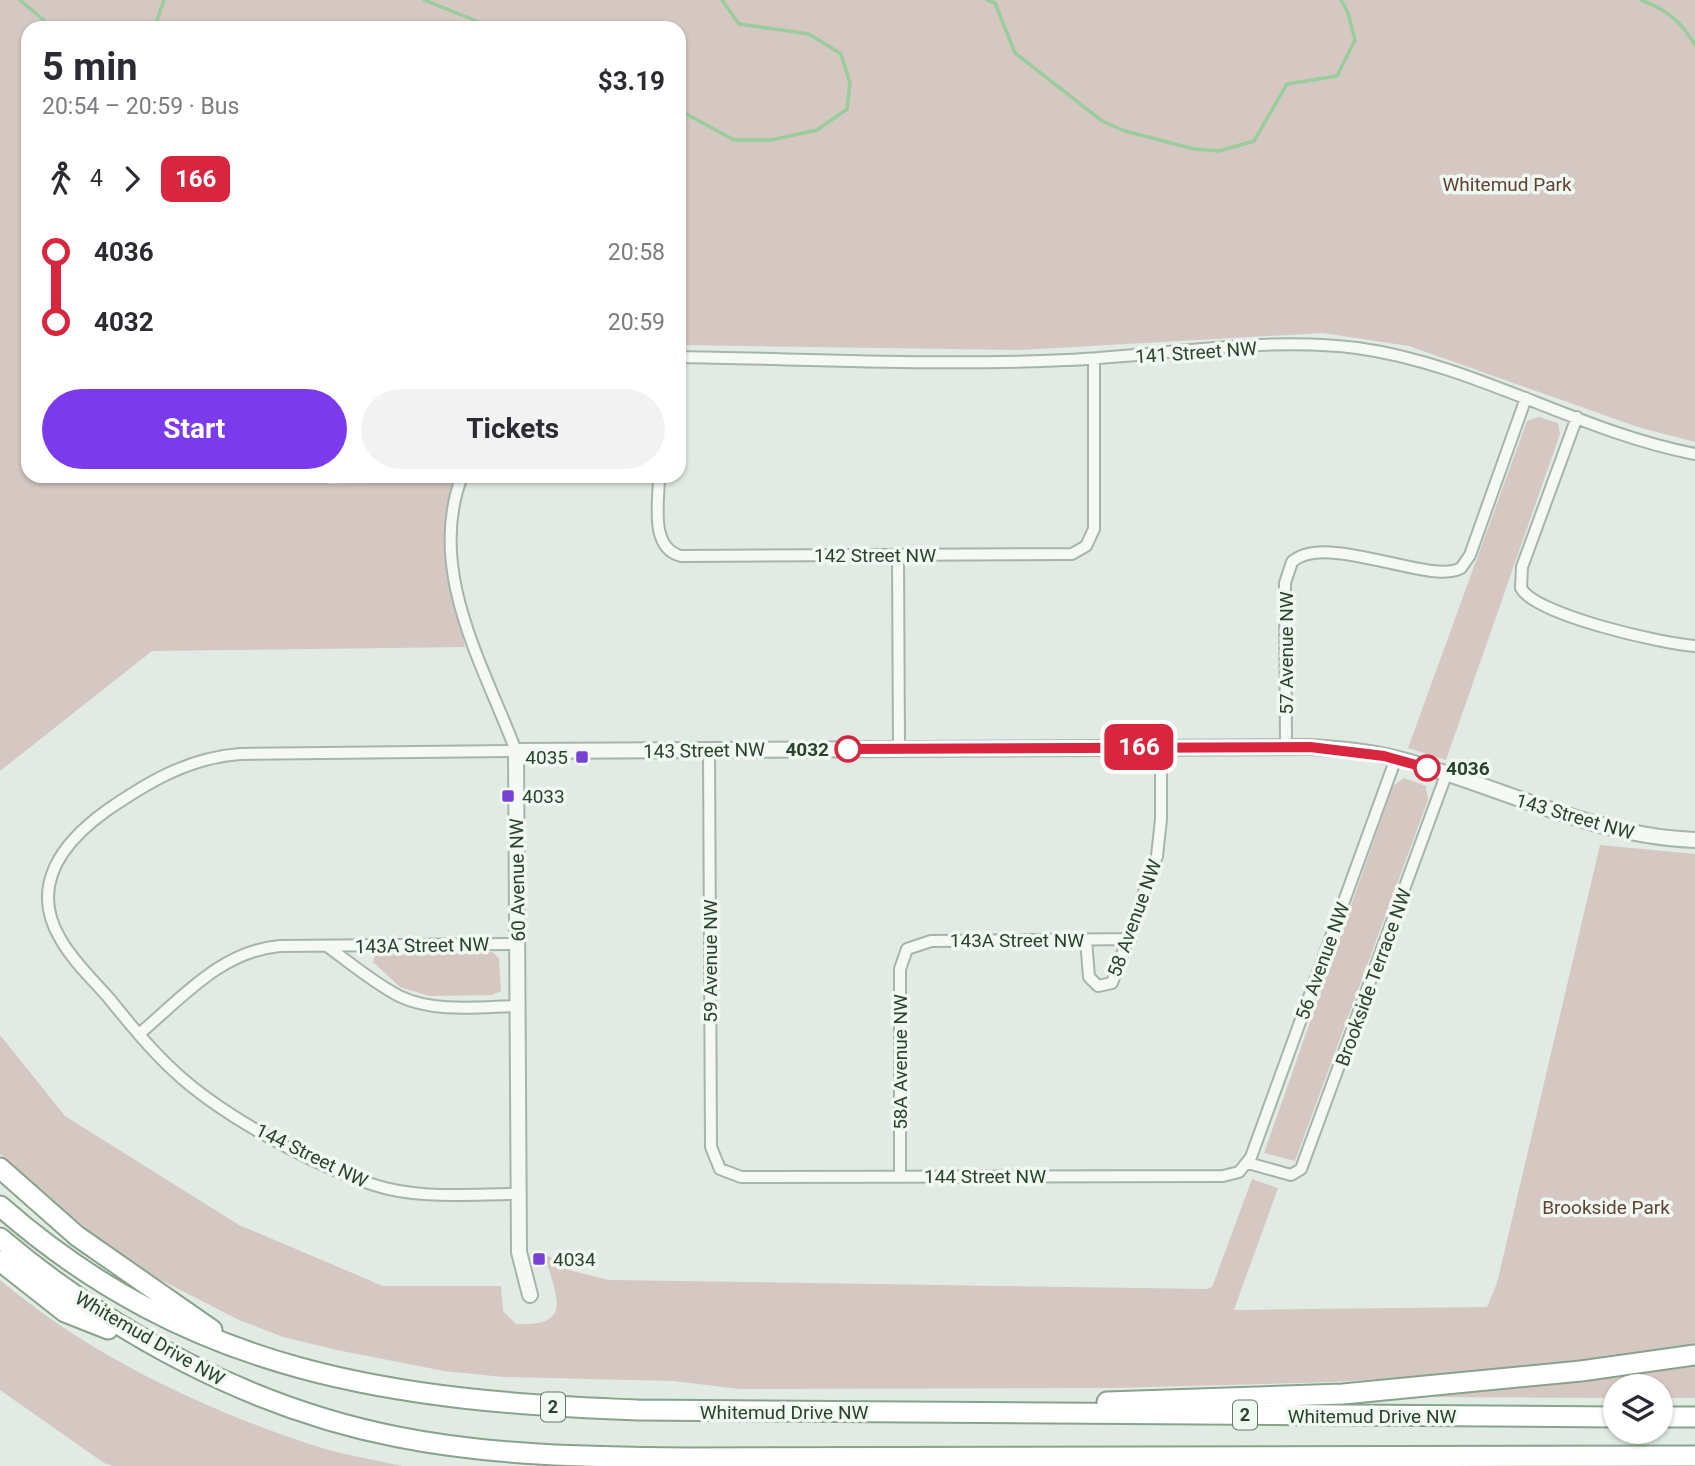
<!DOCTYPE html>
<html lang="en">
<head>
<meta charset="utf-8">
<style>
	body { margin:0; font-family:Roboto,sans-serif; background:#f2f2f3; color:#2b2b33; height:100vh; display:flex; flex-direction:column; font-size:26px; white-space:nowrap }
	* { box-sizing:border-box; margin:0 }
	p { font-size:23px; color:#7c7c81 }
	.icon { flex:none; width:38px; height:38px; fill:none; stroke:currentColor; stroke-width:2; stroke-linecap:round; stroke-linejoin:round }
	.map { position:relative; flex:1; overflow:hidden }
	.panel { position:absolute; left:21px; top:21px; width:665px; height:462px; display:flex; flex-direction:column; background:#fff; border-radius:21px; box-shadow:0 2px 5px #0004 }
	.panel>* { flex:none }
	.badge { padding:0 14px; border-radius:10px; font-size:24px; line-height:46px }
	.tools { position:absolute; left:1603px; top:1374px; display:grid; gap:14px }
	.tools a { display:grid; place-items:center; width:70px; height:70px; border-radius:50%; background:#fff; box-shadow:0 2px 5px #0004; font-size:35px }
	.map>.badge { position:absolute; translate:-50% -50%; box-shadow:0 0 0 4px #fff }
	.legs { display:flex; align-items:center; gap:10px; height:77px; padding:0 21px; font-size:23px }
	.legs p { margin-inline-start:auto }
	.summary { display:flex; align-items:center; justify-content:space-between; height:119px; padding:0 21px }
	h1 { font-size:38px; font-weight:700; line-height:52px }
	.action { display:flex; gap:14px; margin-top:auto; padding:14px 21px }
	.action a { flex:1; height:80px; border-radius:42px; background:#7c3aed; color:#fff; font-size:28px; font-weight:700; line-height:80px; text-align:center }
	.action a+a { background:#f2f2f3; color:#2b2b33 }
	ul { padding:0 21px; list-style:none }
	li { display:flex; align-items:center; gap:24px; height:70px; font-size:26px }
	li i { display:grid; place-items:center; width:10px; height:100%; margin:0 9px; background:currentColor }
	li i::after { content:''; width:18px; height:18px; margin:-9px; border:5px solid; border-radius:50%; background:#fff }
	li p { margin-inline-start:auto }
	li:first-child i { background:linear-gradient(#0000 50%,currentColor 0) }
	li:last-child i { background:linear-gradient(currentColor 50%,#0000 0) }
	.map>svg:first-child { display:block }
	.green { fill:#d5c7c2 }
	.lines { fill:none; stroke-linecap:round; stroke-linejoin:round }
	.stream { stroke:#9bcc9d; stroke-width:3.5 }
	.minor-casing { stroke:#a6b5a9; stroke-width:14 }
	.tertiary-casing { stroke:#a6b5a9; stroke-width:18 }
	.motorway-casing { stroke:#88a28b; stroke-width:23 }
	.minor { stroke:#f4f9f5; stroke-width:10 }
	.tertiary { stroke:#f4f9f5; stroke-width:14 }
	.motorway { stroke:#fff; stroke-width:19 }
	.line-1-casing { stroke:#fff; stroke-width:16 }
	.line-1 { stroke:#d7263d; stroke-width:10 }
	.stop-1-dot { fill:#fff; stroke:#d7263d; stroke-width:3.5 }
	.poi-dot { fill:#7841d5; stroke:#f1f8f2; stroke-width:2.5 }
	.labels { text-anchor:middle; stroke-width:7; stroke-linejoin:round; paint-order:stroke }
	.shield { fill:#f1f8f2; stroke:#657968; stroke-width:2 }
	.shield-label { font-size:18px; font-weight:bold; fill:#29432d }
	.park-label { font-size:19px; fill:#604335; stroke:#f1f8f2 }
	.street-label { font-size:19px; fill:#29432d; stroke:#f1f8f2 }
	.stop-label { font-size:19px; font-weight:bold; fill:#29432d; stroke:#f1f8f2; text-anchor:end }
	.poi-label { font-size:19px; fill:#29432d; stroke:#f1f8f2; text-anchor:start }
</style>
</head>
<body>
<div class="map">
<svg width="1695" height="1466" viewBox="0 0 1695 1466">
	<rect width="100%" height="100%" fill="#e1ebe3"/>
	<!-- green -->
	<path class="green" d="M0 0H1695V442L1638 427 1409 346 1323 333 1020 350 679 345V28H28V476H324L328 484 452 481 444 549 465 647 152 651 0 771Z
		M1539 417 1558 423 1560 434 1446 760 1408 748 1527 421Z
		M1404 778 1426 786 1428 800 1295 1161 1264 1153 1393 786Z
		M1600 845 1695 854V1345L1502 1371 1334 1382 1113 1388 740 1389 673 1381 503 1377 444 1371 337 1350 283 1337 239 1320 159 1279 89 1231 0 1154V1035L65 1116 239 1225 383 1286H501L503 1311 516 1324C578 1327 553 1292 545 1254L573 1271 609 1280 1207 1289 1212 1287 1252 1179 1278 1188 1234 1310 1487 1307 1497 1283Z
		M492 952 499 958 501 991 492 995 429 996 400 987 373 962 375 955Z
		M0 1280C89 1355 199 1407 309 1444 339 1454 371 1459 402 1466H113L104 1463 0 1390Z
		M1695 1364V1398H1661V1386H1615V1398L1436 1397 1435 1393Z"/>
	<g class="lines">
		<!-- stream -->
		<path class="stream" d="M20 0 53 28
			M424 0 494 28
			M987 0 995 3 1015 53 1102 121 1125 131 1194 149 1219 151 1254 141 1287 84 1337 76 1355 40 1348 13 1341 0
			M1641 0C1664 8 1683 23 1695 45
			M141 28 156 23 164 0
			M679 110 734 140H771L817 130 847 109 850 83 841 54 809 34 739 24 722 0"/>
		<!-- minor casing -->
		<g class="minor-casing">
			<path id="minor" d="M679 357C808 359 937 366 1066 360 1159 356 1265 336 1357 348 1475 364 1579 432 1695 454
				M1577 417 1522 567 1521 588C1535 615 1663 644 1695 646
				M462 476C426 570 483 664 516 751L240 754C188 758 148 782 106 811 63 842 28 886 61 940 73 961 92 979 108 997 129 1023 150 1049 175 1072 221 1115 311 1164 371 1184 418 1200 470 1194 518 1194
				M659 476C659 501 649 548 681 556L1072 554 1086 546 1094 529V359
				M898 555 899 748
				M1286 746 1285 583 1292 562C1326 531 1431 586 1461 568L1470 555 1526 398
				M709 750 711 1147 720 1169 741 1177 1223 1176 1239 1172 1251 1157 1396 758
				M1086 940 1089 977 1098 986 1112 983 1157 856 1161 819V747
				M327 946C350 963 374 983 399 996 434 1013 479 1007 517 1006
				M139 1034C182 998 221 951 280 946L517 944
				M1248 1163 1291 1175 1301 1169 1446 775
				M900 1176V969L907 949 931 941 1130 939"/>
		</g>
		<!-- tertiary casing -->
		<g class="tertiary-casing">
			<path id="tertiary" d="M530 1295 519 1252 516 751 1310 747C1338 749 1367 751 1395 758 1497 784 1588 836 1695 840"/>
		</g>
		<!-- motorway casing -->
		<g class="motorway-casing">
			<path id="motorway" d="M0 1168 77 1236 212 1330
				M0 1206C191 1374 394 1401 638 1410L1615 1417
				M0 1238C114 1334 250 1408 398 1437 493 1456 591 1457 688 1458L1695 1456
				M0 1261 65 1312 108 1329
				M1107 1402 1343 1394 1581 1371 1695 1355
				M1661 1417H1695"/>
		</g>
		<!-- minor -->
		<use href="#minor" class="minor"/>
		<!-- tertiary -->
		<use href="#tertiary" class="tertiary"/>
		<!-- motorway -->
		<use href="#motorway" class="motorway"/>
	</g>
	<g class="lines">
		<!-- line-1 casing -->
		<g class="line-1-casing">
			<path id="line-1" d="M848 749 1310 747 1384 756 1427 768"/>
		</g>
		<!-- line-1 -->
		<use href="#line-1" class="line-1"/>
	</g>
	<!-- markers -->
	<g class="stop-1-dot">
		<circle cx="848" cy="749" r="12"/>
		<circle cx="1427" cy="768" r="12"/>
	</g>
	<g class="poi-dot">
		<rect x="575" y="750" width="14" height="14" rx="3.5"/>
		<rect x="501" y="789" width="14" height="14" rx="3.5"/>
		<rect x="532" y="1252" width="14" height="14" rx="3.5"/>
	</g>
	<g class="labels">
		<!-- shield labels -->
		<g class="shield">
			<rect x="541" y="1392.5" width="24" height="29" rx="5"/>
			<rect x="1233" y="1400.5" width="24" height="29" rx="5"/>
		</g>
		<g class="shield-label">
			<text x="553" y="1413">2</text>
			<text x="1245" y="1421">2</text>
		</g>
		<!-- park labels -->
		<g class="park-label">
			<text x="1507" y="191">Whitemud Park</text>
			<text x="1606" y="1214">Brookside Park</text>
		</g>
		<!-- street labels -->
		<g class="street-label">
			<text transform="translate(1196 352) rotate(-4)" y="7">141 Street NW</text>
			<text x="875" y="562">142 Street NW</text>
			<text transform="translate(1286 653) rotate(-90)" y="7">57 Avenue NW</text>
			<text transform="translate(704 750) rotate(-1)" y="7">143 Street NW</text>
			<text transform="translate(1575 816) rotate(16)" y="7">143 Street NW</text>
			<text transform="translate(517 880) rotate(-91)" y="7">60 Avenue NW</text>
			<text transform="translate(1134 918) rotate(-70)" y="7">58 Avenue NW</text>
			<text x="1017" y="947">143A Street NW</text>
			<text transform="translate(422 945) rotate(-1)" y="7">143A Street NW</text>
			<text transform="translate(710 961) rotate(-90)" y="7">59 Avenue NW</text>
			<text transform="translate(1322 961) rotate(-70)" y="7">56 Avenue NW</text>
			<text transform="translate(1373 977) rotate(-70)" y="7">Brookside Terrace NW</text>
			<text transform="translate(900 1062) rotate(-90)" y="7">58A Avenue NW</text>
			<text transform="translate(312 1155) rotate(26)" y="7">144 Street NW</text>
			<text x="985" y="1183">144 Street NW</text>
			<text transform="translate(150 1338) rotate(30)" y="7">Whitemud Drive NW</text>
			<text x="784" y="1419">Whitemud Drive NW</text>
			<text x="1372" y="1423">Whitemud Drive NW</text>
		</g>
		<!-- stop labels -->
		<g class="stop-label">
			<text x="829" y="756">4032</text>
			<text x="1446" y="775" text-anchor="start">4036</text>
		</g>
		<!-- poi labels -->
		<g class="poi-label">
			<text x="568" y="764" text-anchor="end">4035</text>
			<text x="522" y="803">4033</text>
			<text x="553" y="1266">4034</text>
		</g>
	</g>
</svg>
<div class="tools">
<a><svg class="icon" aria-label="layers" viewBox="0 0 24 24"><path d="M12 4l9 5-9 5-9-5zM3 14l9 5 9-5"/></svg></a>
</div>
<b class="badge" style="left:1139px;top:747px;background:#d7263d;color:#fff">166</b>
<section class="panel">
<div class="summary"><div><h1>5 min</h1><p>20:54 – 20:59 · Bus</p></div><b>$3.19</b></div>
<div class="legs"><svg class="icon" aria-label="walk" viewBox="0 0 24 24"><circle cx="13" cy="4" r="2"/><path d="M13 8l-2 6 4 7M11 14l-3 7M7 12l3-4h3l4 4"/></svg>4<svg class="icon" aria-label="forward" viewBox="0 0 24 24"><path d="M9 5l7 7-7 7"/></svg><b class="badge" style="background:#d7263d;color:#fff">166</b></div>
<ul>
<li><i style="color:#d7263d"></i><b>4036</b><p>20:58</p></li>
<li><i style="color:#d7263d"></i><b>4032</b><p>20:59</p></li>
</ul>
<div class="action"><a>Start</a><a>Tickets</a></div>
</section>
</div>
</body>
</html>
